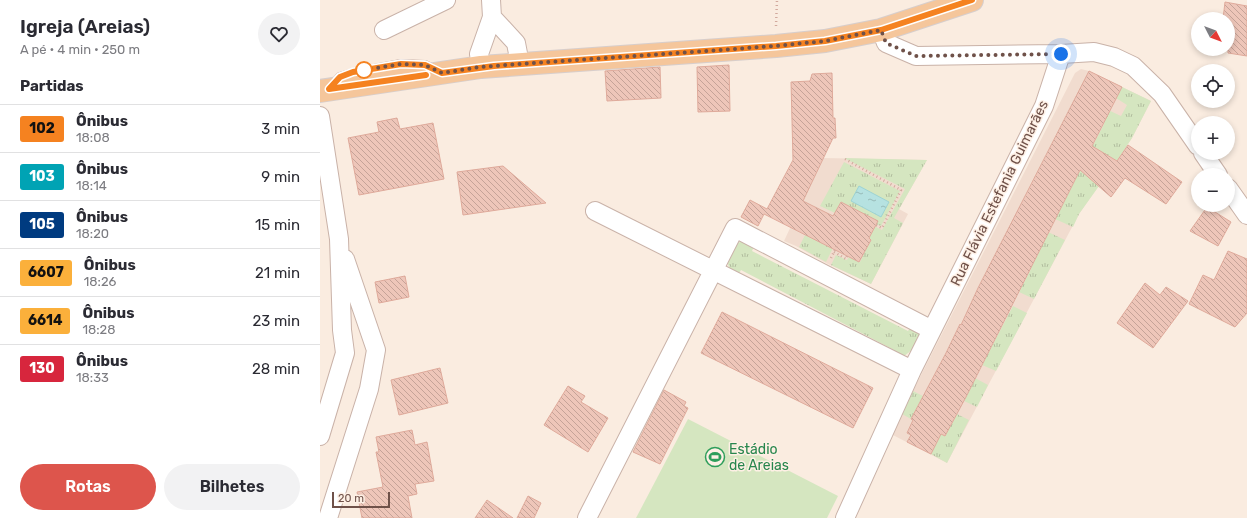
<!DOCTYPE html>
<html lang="pt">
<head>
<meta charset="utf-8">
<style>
	body { margin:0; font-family:Rubik,sans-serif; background:#f2f2f3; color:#2b2b33; height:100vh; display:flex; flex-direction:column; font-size:15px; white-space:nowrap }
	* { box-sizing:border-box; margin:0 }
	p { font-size:13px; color:#7c7c81 }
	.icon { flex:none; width:22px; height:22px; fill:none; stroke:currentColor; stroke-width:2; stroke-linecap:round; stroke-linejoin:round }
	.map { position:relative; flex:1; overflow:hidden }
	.drawer { display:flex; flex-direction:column; background:#fff; width:320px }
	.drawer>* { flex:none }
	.badge { padding:0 8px; border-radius:3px; font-size:14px; line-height:26px }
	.needle { width:26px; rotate:132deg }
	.buttons { position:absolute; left:871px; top:12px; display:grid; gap:8px }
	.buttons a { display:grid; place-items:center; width:44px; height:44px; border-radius:50%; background:#fff; box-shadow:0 2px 6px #0003; font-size:20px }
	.scale { position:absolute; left:12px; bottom:10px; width:58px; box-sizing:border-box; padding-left:4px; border:2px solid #6f5149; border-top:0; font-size:11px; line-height:14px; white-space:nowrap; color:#6f5149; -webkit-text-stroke:3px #fef0e5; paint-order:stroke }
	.you { position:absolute; width:20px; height:20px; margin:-10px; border:3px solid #fff; border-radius:50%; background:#1a73e8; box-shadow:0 0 0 6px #1a73e833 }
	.map>.badge { position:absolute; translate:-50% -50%; box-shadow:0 0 0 2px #fff }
	h2 { padding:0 20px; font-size:15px; line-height:36px }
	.round { display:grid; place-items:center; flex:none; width:42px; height:42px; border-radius:21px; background:#f2f2f3 }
	.overview { display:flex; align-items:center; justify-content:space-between; height:68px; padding:0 20px }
	h1 { font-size:19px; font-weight:600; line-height:30px }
	.primary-button { display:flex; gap:8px; margin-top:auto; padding:8px 20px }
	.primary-button a { flex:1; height:46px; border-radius:24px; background:#dd554c; color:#fff; font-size:16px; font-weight:600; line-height:46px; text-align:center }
	.primary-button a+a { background:#f2f2f3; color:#2b2b33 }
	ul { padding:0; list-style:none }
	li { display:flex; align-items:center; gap:12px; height:48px; padding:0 20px; border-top:1px solid #e1e1e2 }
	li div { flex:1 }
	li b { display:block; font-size:15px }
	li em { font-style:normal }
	li .badge { min-width:44px; font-weight:700; text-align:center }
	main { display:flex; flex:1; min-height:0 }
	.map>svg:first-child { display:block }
	.residential { fill:#f1dccf }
	.grass { fill:url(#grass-tufts) }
	.green { fill:#d5e6c0 }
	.water { fill:url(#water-ripples); stroke:#9dd3d3 }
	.building { fill:url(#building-back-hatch); stroke:#dfaa9b }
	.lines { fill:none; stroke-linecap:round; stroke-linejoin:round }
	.lane-casing { stroke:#c9b2a8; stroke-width:10 }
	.street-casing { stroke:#c9b2a8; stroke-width:20 }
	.primary-casing { stroke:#d7cecc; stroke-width:24 }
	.path { stroke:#d2a99d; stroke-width:2.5; stroke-dasharray:1 3; stroke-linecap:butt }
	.lane { stroke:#fff; stroke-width:9 }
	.street { stroke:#fff; stroke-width:18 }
	.primary { stroke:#f5c69b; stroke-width:22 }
	.line-casing { stroke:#fff; stroke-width:9 }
	.line { stroke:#f58220; stroke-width:6 }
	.walk { stroke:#6f5149; stroke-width:4; stroke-dasharray:0 7.2 }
	.stop-dot { fill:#fff; stroke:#f58220; stroke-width:2 }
	.labels { text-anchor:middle; stroke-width:3; stroke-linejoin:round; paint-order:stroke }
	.street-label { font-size:14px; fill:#6f5149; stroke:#fef0e5 }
	.leisure-label { font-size:14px; fill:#27864d; stroke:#fef0e5; text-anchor:start }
</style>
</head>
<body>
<main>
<section class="drawer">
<div class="overview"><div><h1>Igreja (Areias)</h1><p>A pé · 4 min · 250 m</p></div><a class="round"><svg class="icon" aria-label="heart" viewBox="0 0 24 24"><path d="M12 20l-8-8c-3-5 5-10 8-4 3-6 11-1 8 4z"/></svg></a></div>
<h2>Partidas</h2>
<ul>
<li><span class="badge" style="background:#f58220;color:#111">102</span><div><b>Ônibus</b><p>18:08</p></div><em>3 min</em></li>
<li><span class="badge" style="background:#00a3b4;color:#fff">103</span><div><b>Ônibus</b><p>18:14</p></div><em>9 min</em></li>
<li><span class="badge" style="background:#003b80;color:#fff">105</span><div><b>Ônibus</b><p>18:20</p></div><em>15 min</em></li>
<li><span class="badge" style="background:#fbb03b;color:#111">6607</span><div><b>Ônibus</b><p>18:26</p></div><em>21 min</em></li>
<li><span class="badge" style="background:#fbb03b;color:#111">6614</span><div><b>Ônibus</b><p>18:28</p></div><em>23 min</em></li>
<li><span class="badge" style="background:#d7263d;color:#fff">130</span><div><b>Ônibus</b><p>18:33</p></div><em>28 min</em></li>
</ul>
<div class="primary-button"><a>Rotas</a><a>Bilhetes</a></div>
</section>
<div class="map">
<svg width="927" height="518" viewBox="0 0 927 518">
	<defs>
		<pattern id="grass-tufts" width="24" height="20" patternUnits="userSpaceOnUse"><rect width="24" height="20" fill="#d5e6c0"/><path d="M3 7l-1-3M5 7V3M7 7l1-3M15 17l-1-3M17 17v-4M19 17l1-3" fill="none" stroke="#b1bd9e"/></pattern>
		<pattern id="water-ripples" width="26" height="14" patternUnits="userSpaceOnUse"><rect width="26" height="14" fill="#b6e2e1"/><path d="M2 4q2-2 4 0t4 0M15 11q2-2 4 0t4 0" fill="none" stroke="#98bab8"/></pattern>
		<pattern id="building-back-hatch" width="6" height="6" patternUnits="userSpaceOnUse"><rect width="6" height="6" fill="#eec6b9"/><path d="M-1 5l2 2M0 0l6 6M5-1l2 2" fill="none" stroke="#c5a398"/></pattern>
	</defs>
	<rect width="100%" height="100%" fill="#faece0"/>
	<!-- residential -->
	<path class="residential" d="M761 69 769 71 831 101 812 138 759 214 627 463 571 434 755 73Z
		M503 158 607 160 579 209 588 214 551 284 508 264 476 246 464 241Z"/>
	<!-- grass -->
	<path class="grass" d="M802 87 831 101 812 138 797 161 789 156V172L759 214 753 227 735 219 784 124 779 122 786 109 801 116 807 105 796 98Z
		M524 158 607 160 574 218 583 223 551 284 511 265 516 255 527 260 529 257 540 262 545 251V246L548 247 551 240 549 238 554 226 562 230 585 189Z
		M524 162 580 191 561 226 556 224 557 221 521 202 515 213 500 206Z
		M728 232 745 240 714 299 699 292 711 269 706 267Z
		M485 235 509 247 517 240 506 262 479 247Z
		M427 241 435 244 432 251 588 331 592 325C594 327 597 330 599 332 603 341 590 352 583 357L572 355 574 350 421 270 418 275C403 270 406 251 417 243 420 242 424 241 427 241Z
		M693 306 707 313 676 371 662 365Z
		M655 378 668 385 657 407 644 401Z
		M593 391 603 396 591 419 582 414Z
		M637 414 649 420 627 463 611 454 621 434 625 436Z"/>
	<!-- green -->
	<path class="green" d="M368 419 518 496 507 518H316Z"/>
	<!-- water -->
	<path class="water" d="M539 186 569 202 561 217 531 201Z"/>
	<!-- building -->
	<path class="building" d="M905 2 927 6V56L908 53V19H903Z
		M409 65 410 111 378 112 377 67Z
		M340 67 341 98 287 101 285 71Z
		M769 71 802 87 772 146 797 161 808 145 862 182 846 204 805 178 791 197 760 170 646 397 625 436 621 434 611 454 587 442 591 435 587 433 593 420 591 419 626 353 640 324 641 325 658 288Z
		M512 73 513 118H515L516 138H513L483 201 513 216 521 202 558 221 549 238 551 240 539 262 444 214 438 226 421 217 430 200 447 209 473 160 471 82 490 81 492 74Z
		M77 118 80 129 113 123 124 179 39 195 28 138 59 132 57 122Z
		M183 166 226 203 143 215 137 172Z
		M887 207 911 222 898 246 870 231Z
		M908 251 927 259V313L915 327 869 304 883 275 894 280Z
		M85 276 89 297 59 303 55 282Z
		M825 283 840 295 846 287 868 301 833 348 797 323Z
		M402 312 553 388 533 428 381 353Z
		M120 368 128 403 79 415 71 380Z
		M248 386 265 396 261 402 288 418 268 452 224 425Z
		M344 390 366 402 364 406 368 408 340 464 313 452Z
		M92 430 95 445 107 442 114 481 95 484 97 494 88 496 92 518H42L37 492 63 487 56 452H59L56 437Z
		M208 496 221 503 214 518H197Z
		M167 500 193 518H155Z"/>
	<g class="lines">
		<!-- lane casing -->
		<g class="lane-casing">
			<path id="lane" d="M13 85 20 77 33 73 81 64 105 65 111 68"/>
		</g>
		<!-- street casing -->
		<g class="street-casing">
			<path id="street" d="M172 17 196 43 200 64
				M64 30 126 0
				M561 30 566 43 596 56 741 54 774 52 794 57 813 66 842 94 878 146
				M161 67 159 54 172 17 171 0
				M0 116 19 239 22 330 25 353 0 436
				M883 153 898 175
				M908 188 927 215
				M275 211 592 370
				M8 518 49 389 56 350 25 259
				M267 518 415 228 612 330
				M525 518 592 370 724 106 741 54"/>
		</g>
		<!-- primary casing -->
		<g class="primary-casing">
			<path id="primary" d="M0 91 161 67 456 46 505 41 561 30 652 0"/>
		</g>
		<!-- path -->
		<path class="path" d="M456 26 457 0
			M525 159 581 190 562 228 556 225
			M514 252 526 259 527 256
			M511 258 519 241"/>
		<!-- lane -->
		<use href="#lane" class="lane"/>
		<!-- street -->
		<use href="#street" class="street"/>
		<!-- primary -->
		<use href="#primary" class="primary"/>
	</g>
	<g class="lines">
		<!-- line casing -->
		<g class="line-casing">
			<path id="line" d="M106 75 9 89 20 77 33 72 81 64 105 65 122 73 174 66 456 46 505 41 561 30 652 0"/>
		</g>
		<!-- line -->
		<use href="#line" class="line"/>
		<!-- walk -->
		<path class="walk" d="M44 70 81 64 105 65 122 73 160 67 200 64 456 46 505 41 561 30 566 43 596 56 741 54"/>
	</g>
	<!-- icons -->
	<defs>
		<g id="stadium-ring" transform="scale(1)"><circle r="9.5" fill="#fef0e5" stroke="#2e9e5b" stroke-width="1.5"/><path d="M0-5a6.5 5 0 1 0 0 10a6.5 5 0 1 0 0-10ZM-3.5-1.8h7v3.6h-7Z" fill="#2e9e5b"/></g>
	</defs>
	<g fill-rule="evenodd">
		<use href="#stadium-ring" x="395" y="457"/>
	</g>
	<!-- markers -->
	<circle class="stop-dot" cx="44" cy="70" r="8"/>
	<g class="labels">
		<!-- street labels -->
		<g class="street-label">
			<text transform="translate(679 193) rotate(-64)" y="5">Rua Flávia Estefania Guimarães</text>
		</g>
		<!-- leisure labels -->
		<g class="leisure-label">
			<text x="409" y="454">Estádio<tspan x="409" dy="16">de Areias</tspan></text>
		</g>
	</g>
</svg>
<div class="buttons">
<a><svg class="needle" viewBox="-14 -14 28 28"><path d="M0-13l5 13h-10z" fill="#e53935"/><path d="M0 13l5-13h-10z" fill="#7c7c81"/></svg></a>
<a><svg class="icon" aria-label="locate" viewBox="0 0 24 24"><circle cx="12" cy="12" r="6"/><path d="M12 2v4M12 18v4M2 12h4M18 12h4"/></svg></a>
<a>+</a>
<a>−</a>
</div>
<div class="scale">20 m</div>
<div class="you" style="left:741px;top:54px"></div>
</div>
</main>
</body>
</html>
